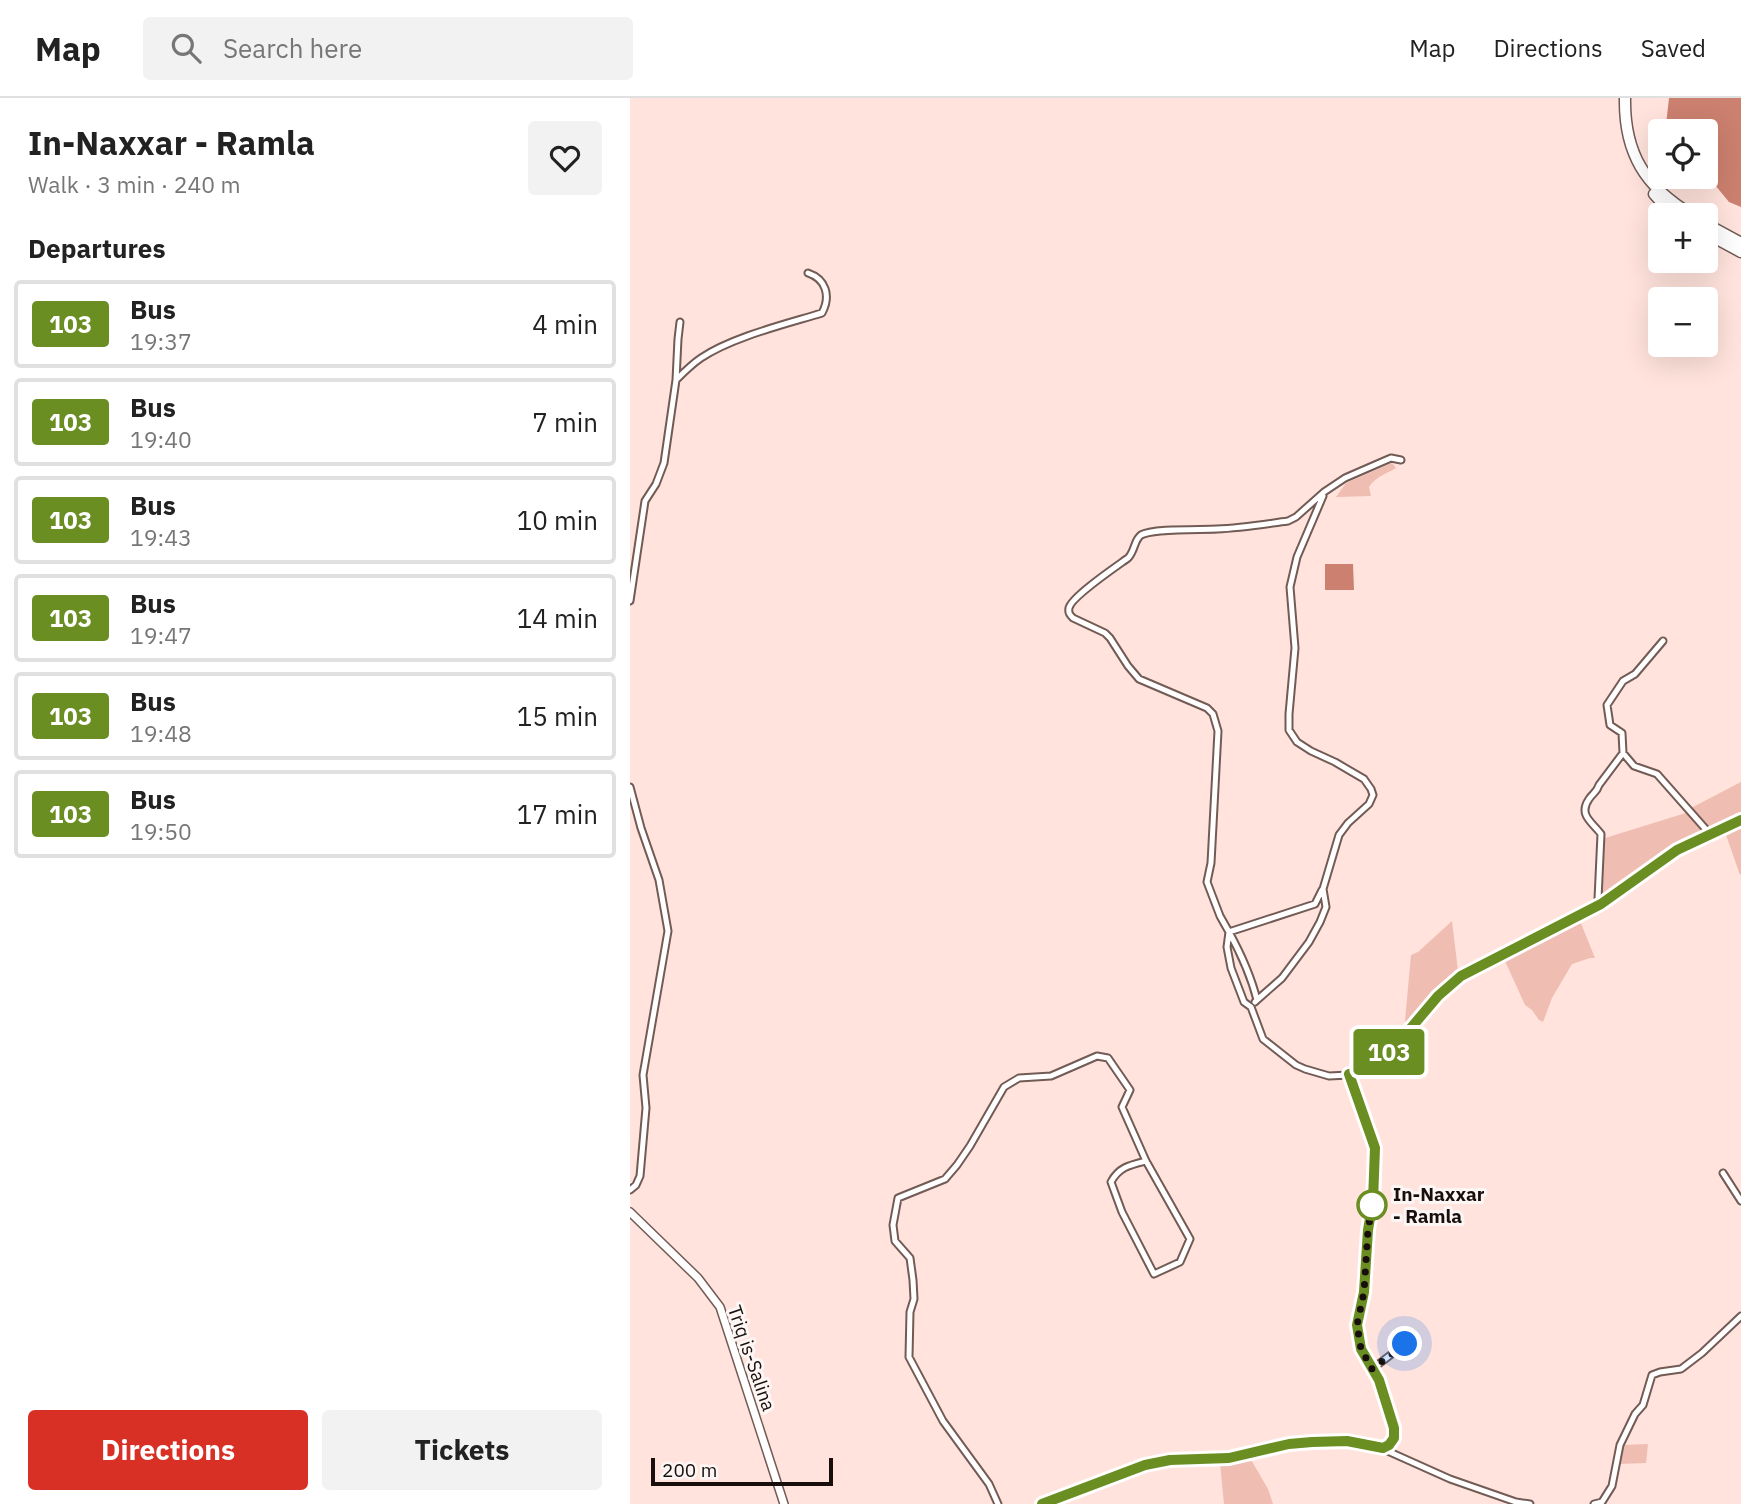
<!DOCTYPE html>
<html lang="en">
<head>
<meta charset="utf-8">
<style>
	body { margin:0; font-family:"IBM Plex Sans",sans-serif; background:#f2f2f2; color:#222; height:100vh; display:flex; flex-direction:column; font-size:26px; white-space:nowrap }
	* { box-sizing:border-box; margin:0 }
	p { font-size:23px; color:#767676 }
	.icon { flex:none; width:38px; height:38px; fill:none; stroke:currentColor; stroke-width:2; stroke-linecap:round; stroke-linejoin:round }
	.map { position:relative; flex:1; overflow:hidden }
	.drawer { display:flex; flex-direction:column; background:#fff; width:630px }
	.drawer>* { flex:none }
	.badge { padding:0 14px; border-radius:5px; font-size:24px; line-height:46px }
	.tools { position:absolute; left:1018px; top:21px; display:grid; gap:14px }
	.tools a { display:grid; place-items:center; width:70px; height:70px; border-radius:7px; background:#fff; box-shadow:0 7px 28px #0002; font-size:35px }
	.scale { position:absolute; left:21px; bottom:18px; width:182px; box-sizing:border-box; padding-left:7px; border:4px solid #180f0d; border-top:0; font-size:19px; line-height:24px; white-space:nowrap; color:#180f0d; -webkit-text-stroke:5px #fcf6f4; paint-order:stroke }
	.you { position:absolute; width:35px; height:35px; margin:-18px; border:5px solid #fff; border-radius:50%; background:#1a73e8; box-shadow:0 0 0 10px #1a73e833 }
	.map>.badge { position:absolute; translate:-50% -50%; box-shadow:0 0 0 4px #fff }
	h2 { padding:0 28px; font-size:26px; line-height:63px }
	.round { display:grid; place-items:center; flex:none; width:74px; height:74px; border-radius:7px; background:#f2f2f2 }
	.head { display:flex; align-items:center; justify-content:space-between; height:119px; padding:0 28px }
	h1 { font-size:33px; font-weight:800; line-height:52px }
	.cta { display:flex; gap:14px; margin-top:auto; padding:14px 28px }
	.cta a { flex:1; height:80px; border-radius:7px; background:#d93025; color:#fff; font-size:28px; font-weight:800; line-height:80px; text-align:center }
	.cta a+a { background:#f2f2f2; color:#222 }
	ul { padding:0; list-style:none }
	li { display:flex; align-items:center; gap:21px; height:88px; margin:0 14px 10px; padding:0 14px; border:4px solid #e0e0e0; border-radius:7px }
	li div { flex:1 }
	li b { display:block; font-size:26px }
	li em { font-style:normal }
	li .badge { min-width:77px; font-weight:700; text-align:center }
	header { display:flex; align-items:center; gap:42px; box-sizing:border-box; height:98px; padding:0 35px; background:#fff; border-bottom:2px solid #e0e0e0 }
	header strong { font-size:33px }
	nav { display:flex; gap:38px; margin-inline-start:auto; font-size:24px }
	.search { width:490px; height:63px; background:#f2f2f2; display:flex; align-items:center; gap:18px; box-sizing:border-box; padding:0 24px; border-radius:7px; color:#767676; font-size:26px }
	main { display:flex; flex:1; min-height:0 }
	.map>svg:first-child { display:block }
	.green { fill:#efbdb1 }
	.water { fill:#cc806f }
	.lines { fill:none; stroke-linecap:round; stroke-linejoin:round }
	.street-casing { stroke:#725b55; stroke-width:9 }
	.secondary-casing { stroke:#725b55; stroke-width:10 }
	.highway-casing { stroke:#725b55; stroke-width:13 }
	.street { stroke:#fff; stroke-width:5 }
	.secondary { stroke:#fff; stroke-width:7 }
	.highway { stroke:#fff; stroke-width:10 }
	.line-casing { stroke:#fff; stroke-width:16 }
	.line { stroke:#6b8e23; stroke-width:10 }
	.walk { stroke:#180f0d; stroke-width:7; stroke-dasharray:0 12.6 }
	.stop-dot { fill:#fff; stroke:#6b8e23; stroke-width:3.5 }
	.labels { text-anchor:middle; stroke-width:6; stroke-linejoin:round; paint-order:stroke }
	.stop-label { font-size:19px; font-weight:bold; fill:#180f0d; stroke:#fcf6f4; text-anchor:start }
	.street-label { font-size:19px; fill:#180f0d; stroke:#fcf6f4 }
</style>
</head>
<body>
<header>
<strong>Map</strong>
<div class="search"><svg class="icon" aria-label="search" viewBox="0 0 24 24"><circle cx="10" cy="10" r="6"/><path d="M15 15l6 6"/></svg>Search here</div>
<nav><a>Map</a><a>Directions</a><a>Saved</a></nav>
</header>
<main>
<section class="drawer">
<div class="head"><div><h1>In-Naxxar - Ramla</h1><p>Walk · 3 min · 240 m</p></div><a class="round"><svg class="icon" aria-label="heart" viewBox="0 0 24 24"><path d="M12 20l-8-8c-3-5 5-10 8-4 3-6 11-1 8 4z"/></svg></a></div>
<h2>Departures</h2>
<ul>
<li><span class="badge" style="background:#6b8e23;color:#fff">103</span><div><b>Bus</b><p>19:37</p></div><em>4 min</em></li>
<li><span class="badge" style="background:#6b8e23;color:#fff">103</span><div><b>Bus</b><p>19:40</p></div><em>7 min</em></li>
<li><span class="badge" style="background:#6b8e23;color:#fff">103</span><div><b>Bus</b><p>19:43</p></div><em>10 min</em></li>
<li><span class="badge" style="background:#6b8e23;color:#fff">103</span><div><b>Bus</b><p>19:47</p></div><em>14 min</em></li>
<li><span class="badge" style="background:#6b8e23;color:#fff">103</span><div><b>Bus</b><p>19:48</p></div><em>15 min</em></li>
<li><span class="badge" style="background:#6b8e23;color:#fff">103</span><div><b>Bus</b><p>19:50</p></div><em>17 min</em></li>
</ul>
<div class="cta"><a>Directions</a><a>Tickets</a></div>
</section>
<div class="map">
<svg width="1111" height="1406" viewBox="0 0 1111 1406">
	<rect width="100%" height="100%" fill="#ffe3dc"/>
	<!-- green -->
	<path class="green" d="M762 365 766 370C756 376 745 379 739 389L741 398 706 399 716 385Z
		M1111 684V716L1078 731 1061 710Z
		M1059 714 1072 730 1073 733 1039 751 969 801 972 741Z
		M1111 727V776L1110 777 1095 734Z
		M822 823 828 873 806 891 779 927 775 923 781 857 788 854Z
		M950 823 965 860H960L942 866 922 900 913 924 909 922 902 912 895 907 875 863Z
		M1018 1346 1016 1365 988 1366 991 1357 993 1355 992 1351 994 1347Z
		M615 1359 620 1360 638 1391 643 1406H594L590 1365Z"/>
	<!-- water -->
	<path class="water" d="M1039 0H1111V109L1099 104 1076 76V33H1042L1036 27Z
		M695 466H723L724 492H695Z"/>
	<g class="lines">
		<!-- street casing -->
		<g class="street-casing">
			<path id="street" d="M46 282C54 274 62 266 71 260 102 239 156 226 192 215 201 198 196 181 178 175
				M0 503 15 403 26 386 34 365 46 282 48 241 50 224
				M1033 543 1005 576 993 583 977 607 980 627 992 635 993 655 1004 668 1027 676 1080 736
				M0 689 11 730 29 782 38 833 13 977 16 1010 10 1078 6 1087 0 1092
				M970 806 968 801 971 736C962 724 948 717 959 701 963 695 967 694 969 687L993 655
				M627 902 652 880 679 844 690 824 696 809 693 791 709 737 718 725 739 706 743 697 741 691 734 681 705 664 681 653 667 644 659 632V616L665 550 660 489 667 459 693 398
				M625 904 627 902C621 878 611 856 599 834L685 806 692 792
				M719 977 699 978 675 971 666 967 633 941 621 909 614 904 601 870 597 849 599 834 590 818 577 784 581 765 588 633 583 616 577 610 509 581 498 568 480 540 475 535 443 520C440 517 438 515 439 510 441 499 487 468 498 460 505 453 504 442 511 437 523 430 571 432 587 431 611 430 635 426 658 423L666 419 694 394 715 380 761 360 771 362
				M1093 1075 1111 1103
				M742 1271 775 1246
				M753 1351 820 1381 886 1404 900 1406
				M368 1406 359 1386 313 1323 279 1259 280 1214 284 1201 283 1182 280 1160 265 1143 263 1127 268 1100 315 1081 327 1067 340 1048 374 989 389 980 421 978 467 958 478 960 500 992 492 1009 516 1063 560 1141 550 1164 524 1176 492 1114 481 1084C489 1069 500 1067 516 1063
				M964 1406 972 1404 982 1388 990 1347 1005 1316 1013 1307 1022 1277 1030 1274 1051 1271 1072 1255 1111 1218"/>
		</g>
		<!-- secondary casing -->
		<g class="secondary-casing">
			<path id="secondary" d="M0 1114 68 1180 90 1209 154 1406
				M412 1406 515 1367 540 1362 599 1360 659 1346 682 1344 717 1343 753 1351 759 1347 764 1340V1330L749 1282 731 1251 727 1227 734 1194 738 1132 742 1103 745 1050 719 977 729 973 764 950 808 898 831 879 970 806 1047 752 1111 722"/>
		</g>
		<!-- highway casing -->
		<g class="highway-casing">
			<path id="highway" d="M995 0C994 55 1015 89 1062 117
				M1024 96 1041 115 1046 117
				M1076 126 1111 145
				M1076 135 1111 154"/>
		</g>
		<!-- street -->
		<use href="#street" class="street"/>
		<!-- secondary -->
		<use href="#secondary" class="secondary"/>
		<!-- highway -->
		<use href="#highway" class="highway"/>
	</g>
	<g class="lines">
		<!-- line casing -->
		<g class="line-casing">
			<path id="line" d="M412 1406 515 1367 540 1362 599 1360 659 1346 682 1344 717 1343 753 1350 759 1347 764 1340V1330L749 1282 731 1251 727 1227 734 1194 738 1132 743 1103 745 1050 719 976 729 973 764 950 808 898 831 878 971 806 1047 752 1111 722"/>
		</g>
		<!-- line -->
		<use href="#line" class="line"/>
		<!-- walk -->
		<path class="walk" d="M742 1107 743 1103 738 1132 734 1194 727 1227 731 1251 742 1271 775 1246"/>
	</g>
	<!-- markers -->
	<circle class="stop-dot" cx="742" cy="1107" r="14"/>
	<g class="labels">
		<!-- stop labels -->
		<g class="stop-label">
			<text x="763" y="1103">In-Naxxar<tspan x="763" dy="22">- Ramla</tspan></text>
		</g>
		<!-- street labels -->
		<g class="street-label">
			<text transform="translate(122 1260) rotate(71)" y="7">Triq is-Salina</text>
		</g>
	</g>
</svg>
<div class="tools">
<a><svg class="icon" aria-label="locate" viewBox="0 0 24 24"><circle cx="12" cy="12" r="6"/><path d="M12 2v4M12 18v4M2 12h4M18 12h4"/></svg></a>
<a>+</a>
<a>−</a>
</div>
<div class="scale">200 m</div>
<div class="you" style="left:775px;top:1246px"></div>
<b class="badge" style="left:759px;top:954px;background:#6b8e23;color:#fff">103</b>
</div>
</main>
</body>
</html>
